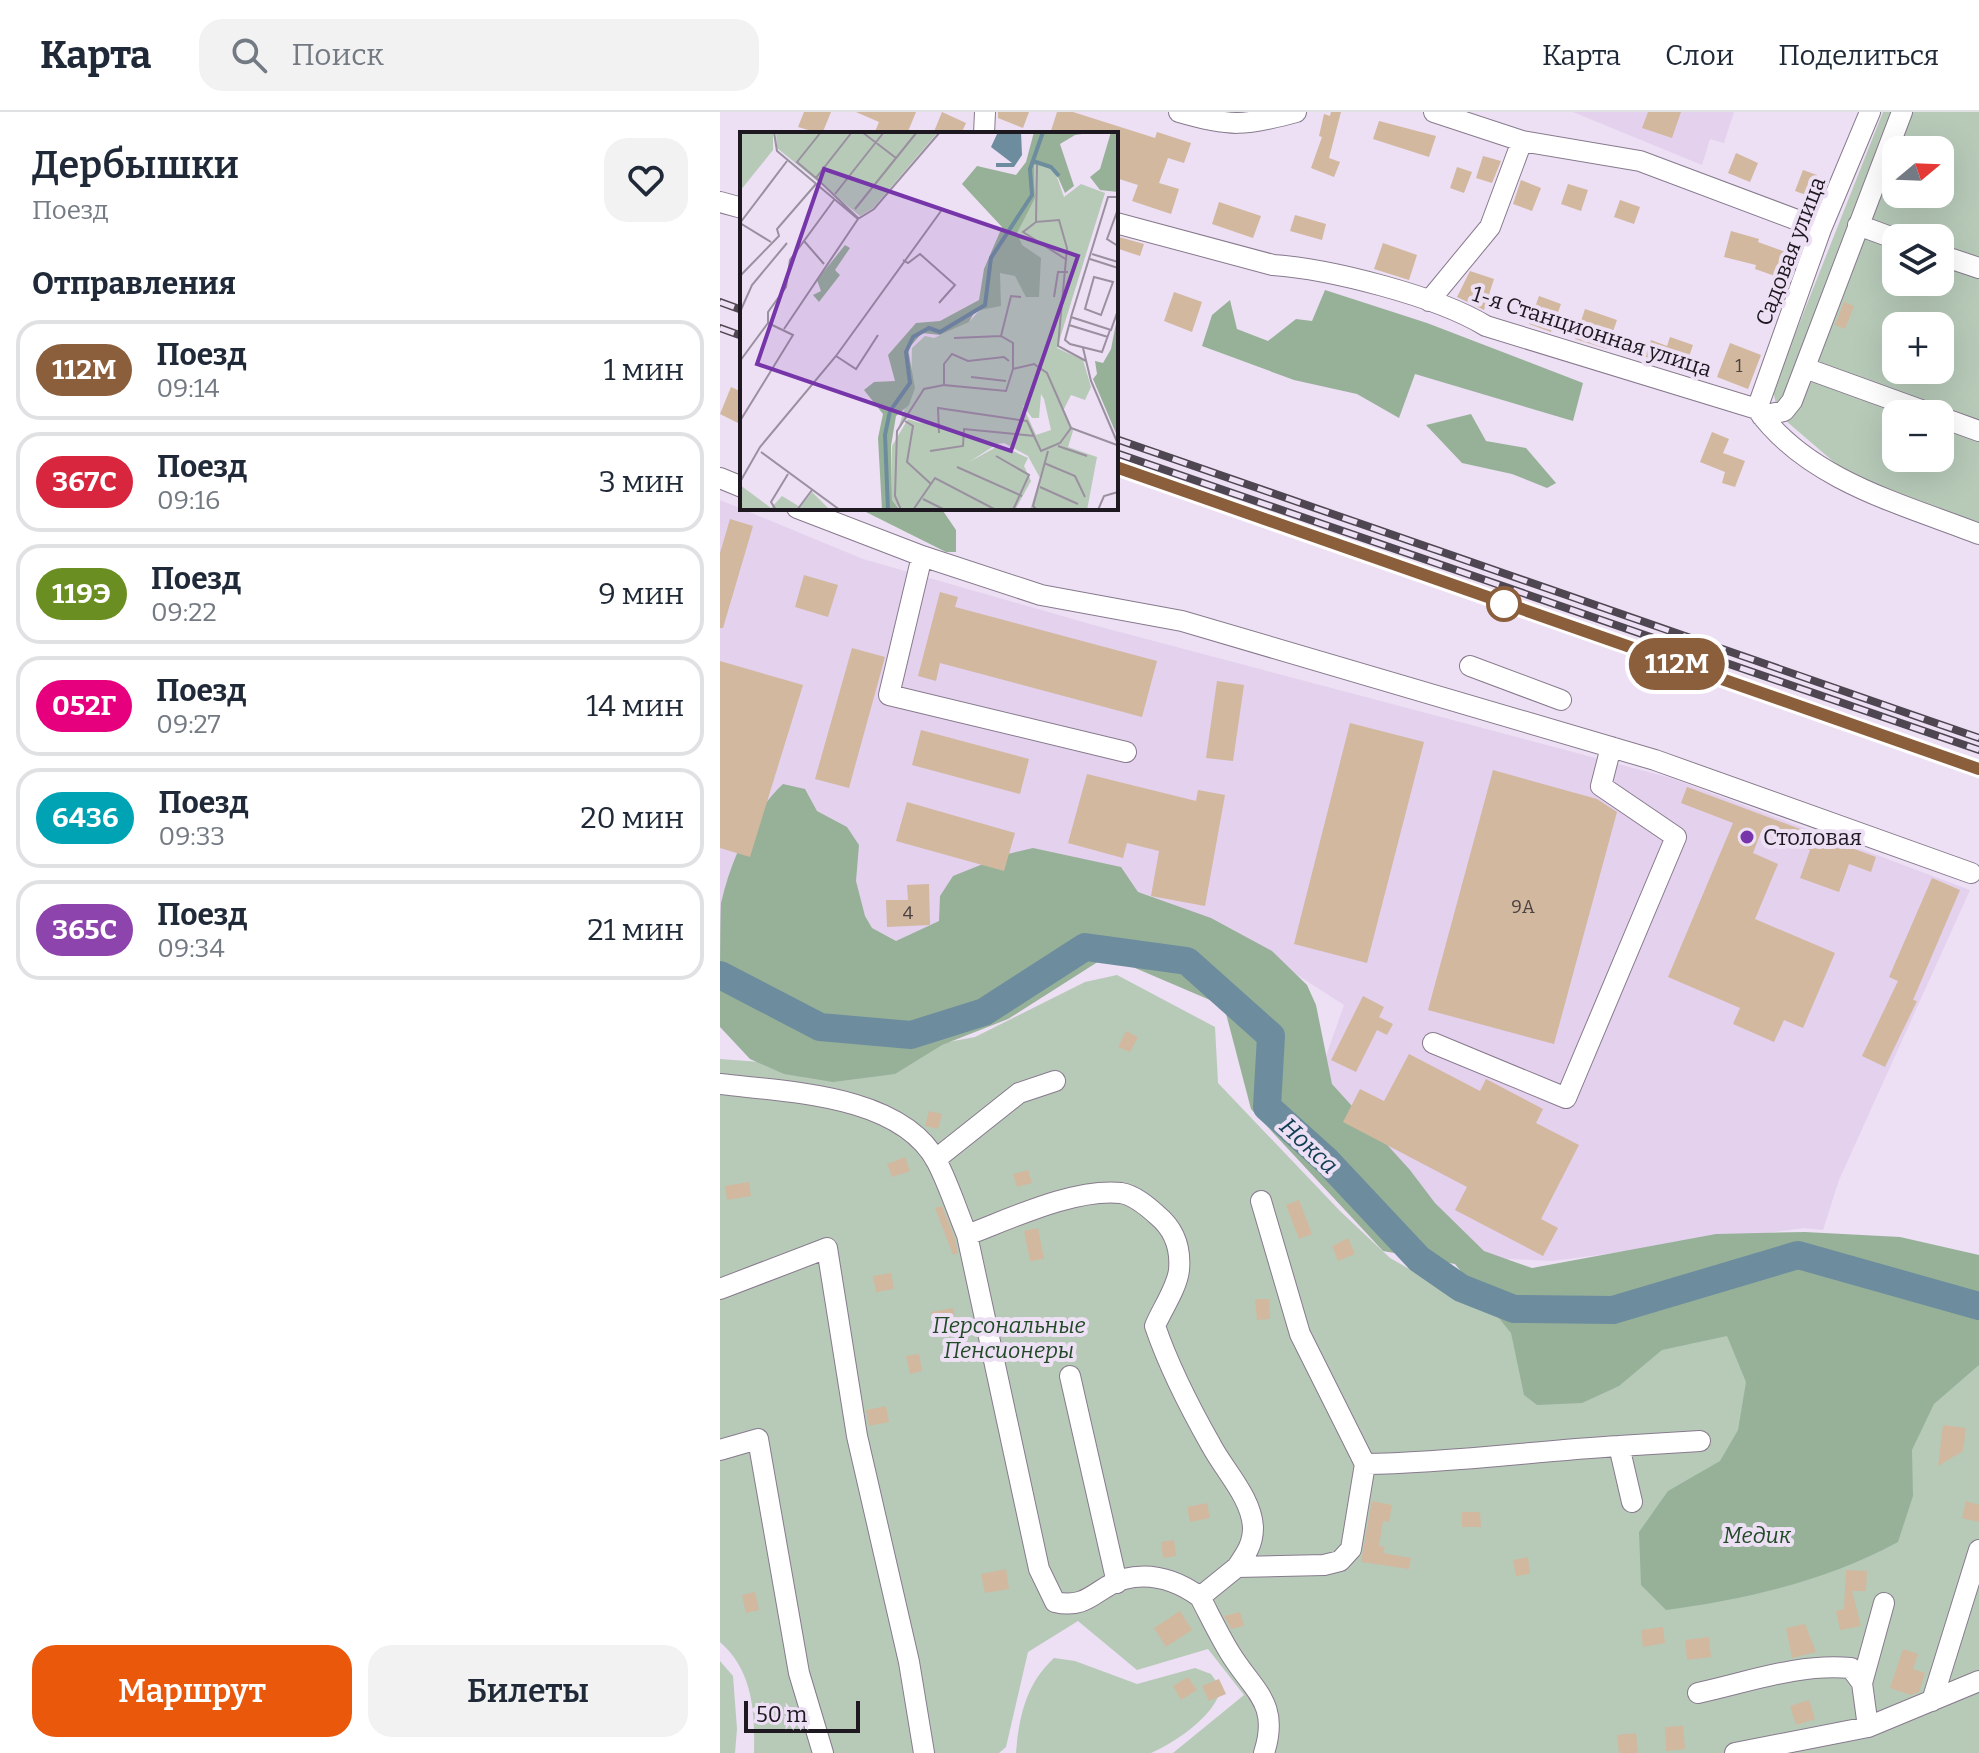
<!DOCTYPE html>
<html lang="ru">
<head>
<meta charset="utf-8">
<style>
	body { margin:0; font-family:Bitter,serif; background:#f2f2f3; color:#1f2937; height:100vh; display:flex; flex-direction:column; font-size:30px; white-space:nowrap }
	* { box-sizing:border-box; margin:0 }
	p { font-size:26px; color:#747a83 }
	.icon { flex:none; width:44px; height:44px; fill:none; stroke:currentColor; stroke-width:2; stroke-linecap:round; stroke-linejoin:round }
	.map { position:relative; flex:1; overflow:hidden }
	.details { display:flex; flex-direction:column; background:#fff; width:720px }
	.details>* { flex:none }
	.badge { padding:0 16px; border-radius:26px; font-size:28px; line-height:52px }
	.needle { width:52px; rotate:71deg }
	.fabs { position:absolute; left:1162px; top:24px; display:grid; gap:16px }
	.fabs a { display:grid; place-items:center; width:72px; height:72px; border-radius:16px; background:#fff; box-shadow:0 8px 32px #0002; font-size:40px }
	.scale { position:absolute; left:24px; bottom:20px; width:116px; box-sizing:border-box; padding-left:8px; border:4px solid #1e1921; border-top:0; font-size:22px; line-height:28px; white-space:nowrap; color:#1e1921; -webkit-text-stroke:6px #eddff4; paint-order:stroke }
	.map>.badge { position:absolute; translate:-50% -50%; box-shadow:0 0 0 4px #fff }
	h2 { padding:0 32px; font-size:30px; line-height:72px }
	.round { display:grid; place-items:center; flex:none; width:84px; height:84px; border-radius:24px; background:#f2f2f3 }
	.head { display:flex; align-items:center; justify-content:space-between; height:136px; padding:0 32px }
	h1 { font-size:38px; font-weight:600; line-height:60px }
	.cta { display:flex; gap:16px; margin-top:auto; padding:16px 32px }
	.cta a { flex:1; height:92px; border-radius:24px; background:#ea580c; color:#fff; font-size:32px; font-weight:600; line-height:92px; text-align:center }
	.cta a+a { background:#f2f2f3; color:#1f2937 }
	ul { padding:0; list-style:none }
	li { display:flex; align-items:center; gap:24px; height:100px; margin:0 16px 12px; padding:0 16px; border:4px solid #e0e1e3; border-radius:24px }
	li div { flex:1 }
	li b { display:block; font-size:30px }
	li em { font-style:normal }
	li .badge { min-width:88px; font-weight:700; text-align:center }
	header { display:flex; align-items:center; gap:48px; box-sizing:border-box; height:112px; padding:0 40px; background:#fff; border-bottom:2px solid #e0e1e3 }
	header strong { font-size:38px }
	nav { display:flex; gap:44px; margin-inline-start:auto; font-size:28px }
	.search { width:560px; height:72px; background:#f2f2f3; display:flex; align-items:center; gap:20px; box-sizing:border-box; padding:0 28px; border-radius:24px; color:#747a83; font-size:30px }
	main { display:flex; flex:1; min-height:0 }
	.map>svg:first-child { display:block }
	.built { fill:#e4d1ed }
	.green { fill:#b7cab8; fill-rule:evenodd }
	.forest { fill:#97b199 }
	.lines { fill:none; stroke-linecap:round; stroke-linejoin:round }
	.river { stroke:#6d8d9e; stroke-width:28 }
	.building { fill:#d1b89f }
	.minor-casing { stroke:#877a8d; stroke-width:22 }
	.minor { stroke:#fff; stroke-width:20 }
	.rail-casing { stroke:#4e4752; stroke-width:8 }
	.rail { stroke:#eddff4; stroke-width:5; stroke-dasharray:15; stroke-linecap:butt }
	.line-casing { stroke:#fff; stroke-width:18 }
	.line { stroke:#8b5e3c; stroke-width:12 }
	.stop-dot { fill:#fff; stroke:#8b5e3c; stroke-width:4 }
	.poi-dot { fill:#7635a9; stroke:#eddff4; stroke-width:3 }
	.labels { text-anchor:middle; stroke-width:8; stroke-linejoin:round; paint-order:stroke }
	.number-label { font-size:18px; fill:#4b4140 }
	.street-label { font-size:22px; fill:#1e1921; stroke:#eddff4 }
	.poi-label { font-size:22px; fill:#1e1921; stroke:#eddff4; text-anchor:start }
	.park-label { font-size:22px; font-style:italic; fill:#224a27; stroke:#eddff4 }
	.water-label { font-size:24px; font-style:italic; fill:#103e52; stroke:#eddff4 }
	.inset-river { fill:none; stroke:#6d8d9e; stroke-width:4 }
	.inset-road { fill:none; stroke:#9a90a0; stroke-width:2 }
	.view { fill:#7635a9; fill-opacity:0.15; stroke:#7635a9; stroke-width:4 }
	.inset-edge { fill:none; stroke:#1e1921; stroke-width:4 }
</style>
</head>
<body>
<header>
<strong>Карта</strong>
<div class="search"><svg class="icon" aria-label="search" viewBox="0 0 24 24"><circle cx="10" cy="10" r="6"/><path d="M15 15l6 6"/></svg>Поиск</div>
<nav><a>Карта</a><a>Слои</a><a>Поделиться</a></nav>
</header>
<main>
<section class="details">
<div class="head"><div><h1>Дербышки</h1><p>Поезд</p></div><a class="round"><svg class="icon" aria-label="heart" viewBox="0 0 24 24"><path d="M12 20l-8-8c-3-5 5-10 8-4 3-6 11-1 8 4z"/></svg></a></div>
<h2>Отправления</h2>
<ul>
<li><span class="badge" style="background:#8b5e3c;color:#fff">112М</span><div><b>Поезд</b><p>09:14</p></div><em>1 мин</em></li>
<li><span class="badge" style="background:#d7263d;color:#fff">367С</span><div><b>Поезд</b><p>09:16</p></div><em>3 мин</em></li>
<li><span class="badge" style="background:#6b8e23;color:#fff">119Э</span><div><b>Поезд</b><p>09:22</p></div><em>9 мин</em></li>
<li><span class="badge" style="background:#e6007e;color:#fff">052Г</span><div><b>Поезд</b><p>09:27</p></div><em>14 мин</em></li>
<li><span class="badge" style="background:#00a3b4;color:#fff">6436</span><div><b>Поезд</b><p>09:33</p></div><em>20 мин</em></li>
<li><span class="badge" style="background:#8e44ad;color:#fff">365С</span><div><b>Поезд</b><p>09:34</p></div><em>21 мин</em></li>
</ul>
<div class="cta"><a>Маршрут</a><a>Билеты</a></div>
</section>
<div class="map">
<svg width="1259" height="1641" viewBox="0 0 1259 1641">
	<rect width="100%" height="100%" fill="#eddff4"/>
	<!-- built -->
	<path class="built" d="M853 0H1014L1004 31 990 27 982 53Z
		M0 388 143 447 377 514 951 666 1250 778 1119 1068 1103 1118 1084 1116 832 1149 752 1145 593 981 624 893 498 812 175 836 0 825Z"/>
	<!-- green -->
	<path class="green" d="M1163 0H1259V414L1129 363 1058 302 1053 278ZM1176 38H1220V82H1176ZM1176 126H1220V170H1176ZM1176 214H1220V258H1176ZM1176 302H1220V346H1176Z
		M397 863 495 915 498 971 620 1099 670 1146 744 1188 884 1235 1091 1185 1259 1242V1641H453L524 1583 488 1537 417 1558 358 1509 308 1540 286 1635 279 1641H34C35 1600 33 1559 0 1530V947L70 952 164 942 255 925 365 870Z
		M334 1546 355 1549 417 1572 475 1556 491 1562 501 1576C496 1603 456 1630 431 1641 420 1641 316 1641 296 1641 299 1604 306 1572 334 1546Z
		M0 1549 13 1564 17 1617 15 1641H0Z"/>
	<!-- forest -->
	<path class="forest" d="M605 178 707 211 863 271 853 309 695 262 679 306 637 282 574 268 482 234 492 203 510 188 517 217 548 229 576 207 592 209Z
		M751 302 766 329 806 336 836 371 827 376 792 362 742 351 706 313Z
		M138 396H221L236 418V440H226Z
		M63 672 85 677 97 699 127 715 139 733 136 769 145 804 152 816 176 829 219 809 220 784 233 764 288 742 313 736 401 755 418 780 491 806 552 839 587 873 596 893 612 972 690 1058 715 1091 764 1139 812 1156 996 1122 1085 1120 1180 1125 1259 1143V1253L1214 1292 1192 1338 1193 1384 1178 1430C1106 1469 1027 1487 946 1498L921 1473 919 1420 948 1379 1000 1349 1018 1318 1026 1270 1007 1224 942 1238 899 1274 862 1291 817 1293 804 1283 791 1221 735 1152 663 1139 531 997 504 894 387 844 288 907 222 933 175 962 113 970 64 962 30 947 0 915C0 883 0 819 1 791 11 748 31 702 63 672Z"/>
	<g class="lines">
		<!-- river -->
		<path class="river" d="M0 863 100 915 191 923 264 900 365 835 467 849 551 924 547 995 607 1049 699 1147 741 1176 794 1197 893 1198 1078 1143 1259 1194"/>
	</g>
	<!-- building -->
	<path class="building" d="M84 0H111L102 22 78 15Z
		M136 0H196L187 22H154L159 10Z
		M222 0 246 11 241 22H213Z
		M278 0H309L303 16 278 6Z
		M337 0H353L435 26 437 20 471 31 464 51 448 46 439 71 459 77 451 102 412 89 418 73 396 66V22H330Z
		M611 0H621L609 46 620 50 614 65 591 56 602 25 599 24 604 2 610 4Z
		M928 0H961L952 26 922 16Z
		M659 9 716 24 709 45 653 27Z
		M1016 41 1038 51 1030 70 1008 61Z
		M763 44 781 49 772 71 756 66Z
		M737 55 752 60 744 81 730 76Z
		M1083 58 1097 63 1089 84 1075 79Z
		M801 68 821 76 812 99 793 92Z
		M848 72 868 78 861 99 841 92Z
		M900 88 920 95 914 112 894 105Z
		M499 90 541 104 533 126 492 112Z
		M575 103 606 112 602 128 570 119Z
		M1011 119 1039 127 1038 130 1074 143 1066 168 1035 157 1036 153 1004 145Z
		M399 125 424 132 420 144 396 136Z
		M663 131 697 143 689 168 654 157Z
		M750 159 774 167 764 198 737 185Z
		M454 180 482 190 472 220 444 209Z
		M819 184 841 192 831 220 809 212Z
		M1124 190 1134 194 1125 217 1115 213Z
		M865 197 897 208 887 237 855 227Z
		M950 225 973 233 964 259 924 249 931 228 947 234Z
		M1010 231 1041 243 1028 277 997 265Z
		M11 275 22 280V313L0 302Z
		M992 320 1009 327 1003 341 1025 349 1015 375 1002 371 1005 360 980 350Z
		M10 407 33 414 3 516H0V441Z
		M84 463 118 473 108 505 75 495Z
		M220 480 238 485 235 495 437 549 422 605 220 551 216 569 198 564Z
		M132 536 165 545 129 676 95 667Z
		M0 549 83 573 30 745 0 736Z
		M497 569 524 573 513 649 486 646Z
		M630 611 704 630 647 851 574 832Z
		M201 618 309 647 300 682 192 653Z
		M773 658 877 687 897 700 834 932 708 898Z
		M367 662 476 689 478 678 505 683 485 794 431 784 439 739 407 731 403 746 348 731Z
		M967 675 1156 745 1151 760 1129 752 1119 780 1080 766 1090 738 1041 720 1033 741 1058 752 1035 807 1115 841 1083 916 1064 908 1054 930 1013 912 1020 896 948 865 1013 711 961 691Z
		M187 690 295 721 284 759 176 729Z
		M1212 766 1240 778 1193 888 1197 889 1165 955 1142 944 1178 869 1169 865Z
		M209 772 210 813 167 815 166 788H188L187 773Z
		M643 884 664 895 659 905 673 912 667 923 657 918 636 960 611 948Z
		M406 919 418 925 410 940 398 935Z
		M689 942 760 979 766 967 823 997 816 1011 859 1033 821 1107 838 1116 823 1144 735 1098 747 1075 623 1010 640 977 664 989Z
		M209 999 222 1002 218 1017 205 1014Z
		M185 1045 190 1059 172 1065 167 1052Z
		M308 1058 312 1071 297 1075 293 1062Z
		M29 1070 31 1084 7 1088 5 1074Z
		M579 1088 592 1122 579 1127 566 1093Z
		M222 1094 235 1127 238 1141 233 1143 215 1096Z
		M318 1116 324 1147 310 1149 304 1119Z
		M628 1126 635 1142 618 1149 612 1134Z
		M171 1161 174 1177 156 1180 153 1164Z
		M535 1187H549L550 1207 537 1208Z
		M233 1196 237 1217 215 1221 211 1200Z
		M199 1242 202 1259 190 1262 186 1244Z
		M166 1294 169 1310 149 1314 146 1298Z
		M1223 1313 1246 1316 1243 1339 1218 1354Z
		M652 1389 672 1393 669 1410 663 1409 659 1434 665 1435 663 1441 691 1446 689 1457 641 1450Z
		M1246 1389 1259 1393V1410L1242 1406Z
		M487 1391 490 1406 470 1410 467 1395Z
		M742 1400H760L761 1415H742Z
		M454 1428 456 1444 443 1446 441 1430Z
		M808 1445 810 1462 796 1464 793 1448Z
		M286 1457 289 1477 265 1481 261 1462Z
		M1126 1458 1147 1459 1146 1479H1132L1141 1514 1120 1518 1116 1499 1124 1497Z
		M35 1480 39 1498 26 1501 22 1483Z
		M460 1499 472 1518 446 1535 434 1516Z
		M520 1500 524 1514 511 1517 504 1504Z
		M1085 1512 1096 1540 1072 1546 1066 1516Z
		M943 1515 945 1531 923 1535 921 1518Z
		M989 1525 991 1545 967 1548 965 1528Z
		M1183 1537 1198 1542 1193 1557 1205 1561 1199 1580 1191 1583 1170 1576Z
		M468 1565 477 1578 461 1588 453 1574Z
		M499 1567 506 1582 489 1589 482 1574Z
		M1089 1588 1095 1607 1076 1613 1070 1594Z
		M963 1614 965 1637 946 1639 945 1615Z
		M916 1621 918 1641H899L897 1623Z"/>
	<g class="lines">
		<!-- minor casing -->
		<g class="minor-casing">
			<path id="minor" d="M459 0C510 15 525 14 576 0
				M714 0 802 29 920 49 1101 117
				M264 22 265 0
				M0 90 22 96
				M396 111 553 153C610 157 717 184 766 214L1037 297C1087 368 1182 392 1259 422
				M1138 113 1176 127
				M1220 143 1259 156
				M709 189 770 115 802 29
				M1085 256 1212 302
				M1037 297 1101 117 1150 0
				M1042 304 1064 299 1072 289 1182 0
				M1220 305 1259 319
				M0 366 22 375
				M77 396 202 444 321 483 462 509 935 648 1251 761
				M202 444 169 583 406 640
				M750 554 841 588
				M713 931 846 986 956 725 881 674 891 635
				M0 972C66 980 181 982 217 1050 229 1073 237 1099 247 1123
				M216 1047 299 981 335 969
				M541 1089 580 1222 645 1352 631 1437 620 1449 604 1453 517 1455 480 1485C490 1504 499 1523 510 1541 534 1580 560 1591 544 1641
				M0 1177 107 1136 137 1324 189 1550 204 1641
				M350 1264 397 1471
				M899 1334 980 1329
				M0 1338 38 1327 79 1561 103 1641
				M645 1352C730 1351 814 1339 899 1334L912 1390
				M480 1485C458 1469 432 1460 404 1467 377 1474 369 1498 335 1490L319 1457 247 1123C290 1107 354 1076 401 1081 414 1083 427 1094 437 1103 454 1117 461 1136 459 1158 457 1176 442 1197 435 1214 449 1255 470 1296 491 1333 504 1358 532 1386 533 1416 533 1432 526 1442 517 1455
				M1142 1571 1164 1491
				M978 1581C1029 1570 1079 1551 1131 1556L1142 1571 1148 1615
				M1212 1589 1259 1438
				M1015 1641 1148 1615 1259 1569"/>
		</g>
		<!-- minor -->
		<use href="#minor" class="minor"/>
		<!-- rail casing -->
		<g class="rail-casing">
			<path id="rail" d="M0 190 22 198
				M0 216 22 224
				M396 327 1259 626
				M396 341 1259 638
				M396 355 1259 657"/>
		</g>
		<!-- rail -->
		<use href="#rail" class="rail"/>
	</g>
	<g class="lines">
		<!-- line casing -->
		<g class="line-casing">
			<path id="line" d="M396 355 1259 657"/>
		</g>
		<!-- line -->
		<use href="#line" class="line"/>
	</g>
	<!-- markers -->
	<circle class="stop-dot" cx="784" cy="492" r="16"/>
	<circle class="poi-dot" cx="1027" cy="725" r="8"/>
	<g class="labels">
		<!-- number labels -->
		<g class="number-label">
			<text x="1019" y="260">1</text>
			<text x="803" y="801">9А</text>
			<text x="188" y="807">4</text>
		</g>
		<!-- street labels -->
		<g class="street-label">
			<text transform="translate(1070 139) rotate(-69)" y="8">Садовая улица</text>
			<text transform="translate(872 219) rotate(18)" y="8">1-я Станционная улица</text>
		</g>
		<!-- poi labels -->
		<g class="poi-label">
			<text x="1043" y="733">Столовая</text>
		</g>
		<!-- park labels -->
		<g class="park-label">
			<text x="289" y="1221">Персональные<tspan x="289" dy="25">Пенсионеры</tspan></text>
			<text x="1037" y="1431">Медик</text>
		</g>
		<!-- water labels -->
		<g class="water-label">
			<text transform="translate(589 1034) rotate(43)" y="8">Нокса</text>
		</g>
	</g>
	<!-- overview -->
	<g transform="translate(20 20)">
		<rect width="378" height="378" fill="#eddff4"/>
		<path d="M0 0H33V18L0 59ZM36 0H198L133 76 120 84 37 16ZM294 32 313 34 324 65 341 52 365 61 317 216 343 228 351 255 345 268 331 263 323 279 333 299 328 315 357 325 347 378H290L300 346 288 324 264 311 257 312 229 330 260 313 288 326 284 334 291 349 275 378H161L152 368V314L168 287 183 292 169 285 159 294 171 257 172 216 185 204 194 206 230 189 255 161 259 126 295 66ZM301 262 304 267 311 298 296 303 282 272 292 286H299ZM0 353 31 376 42 364 60 375 72 360 90 378H0Z" fill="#b7cab8" fill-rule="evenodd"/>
		<path d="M294 0H357L335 3 320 12 334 54 325 61 313 34 294 33 295 66 277 101 282 113 301 126 299 165H286L275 144 260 141 261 174 235 179 229 190 200 203 182 201 168 217 175 256 169 273 156 284 151 314 152 368 160 378H142L138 306 143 282 124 258 134 250 155 249 148 223 176 191 200 189 239 168 244 137 262 95 222 52 237 34 276 43 286 30ZM371 0H378V60L360 58 350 45 360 37ZM105 113 110 116 95 138 100 143 79 170 73 163 81 159 77 148ZM378 181V306L353 247 357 242 355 229 363 231 371 217Z" fill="#97b199"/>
		<path d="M258 0H281L282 23 274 35H256V31H272L251 15Z" fill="#6d8d9e"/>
		<path class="inset-river" d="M293 29 311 35 319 44M148 378 145 303 150 279 170 251 166 220 173 205 189 196 200 200 245 173 251 126 292 63 290 37 303 0"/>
		<path class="inset-road" d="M34 0 37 19 118 87M112 0 76 46 119 87M122 0 156 26M297 33 296 90 319 88 327 116 318 214 346 229M76 46 57 30 81 0M95 62 144 0M378 65H368L331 185 371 198 378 178M115 77 177 0M378 77 367 107 378 114M296 90 283 100 327 128M0 91 47 29M0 91 31 110M64 109 84 132M352 122 378 130M350 127 378 136M163 128 168 131 180 122 215 153 199 171M0 144 39 104 37 97 76 52M354 145 373 150 361 183 345 177ZM314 165 318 140H328M0 180 12 153 47 111M331 186 325 208 330 212 362 220 370 198M329 193 368 205M44 197 118 87 134 77 200 0M261 204 271 164 281 165M214 206 261 204 273 211V237L294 232 307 241 331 296M343 216 351 249 378 312M96 224 116 237 138 203M0 229 28 191V180L46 155 50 128 94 68M269 229 264 225 228 229 212 222 204 232V253L266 259 273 237M231 245 266 249M0 289 53 203 28 191M165 289 173 294 167 330 191 352M331 296 377 313M199 301 198 276 287 289 301 319 320 311 331 296M318 314 347 324M190 319 223 314 224 297 295 304M21 320 100 378M256 324 289 343 273 378M304 331 335 344 345 365M217 335 282 364M0 350 20 315 96 224 201 79M300 355 338 372M183 367 205 378M36 378 31 370 48 342M57 378 72 358M161 378 155 364 157 299 184 257 204 253M173 378 195 346 256 378M297 378 293 374 308 319M358 378 364 364 378 360"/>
		<path class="view" d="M84 37 338 124 271 319 17 232Z"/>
		<rect width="378" height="378" class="inset-edge"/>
	</g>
</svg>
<div class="fabs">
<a><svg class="needle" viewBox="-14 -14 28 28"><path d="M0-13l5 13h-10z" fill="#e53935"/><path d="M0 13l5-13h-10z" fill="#747a83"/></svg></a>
<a><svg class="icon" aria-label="layers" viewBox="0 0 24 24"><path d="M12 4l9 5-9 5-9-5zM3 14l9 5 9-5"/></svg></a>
<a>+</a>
<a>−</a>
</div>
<div class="scale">50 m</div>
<b class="badge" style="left:957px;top:552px;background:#8b5e3c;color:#fff">112М</b>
</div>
</main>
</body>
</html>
